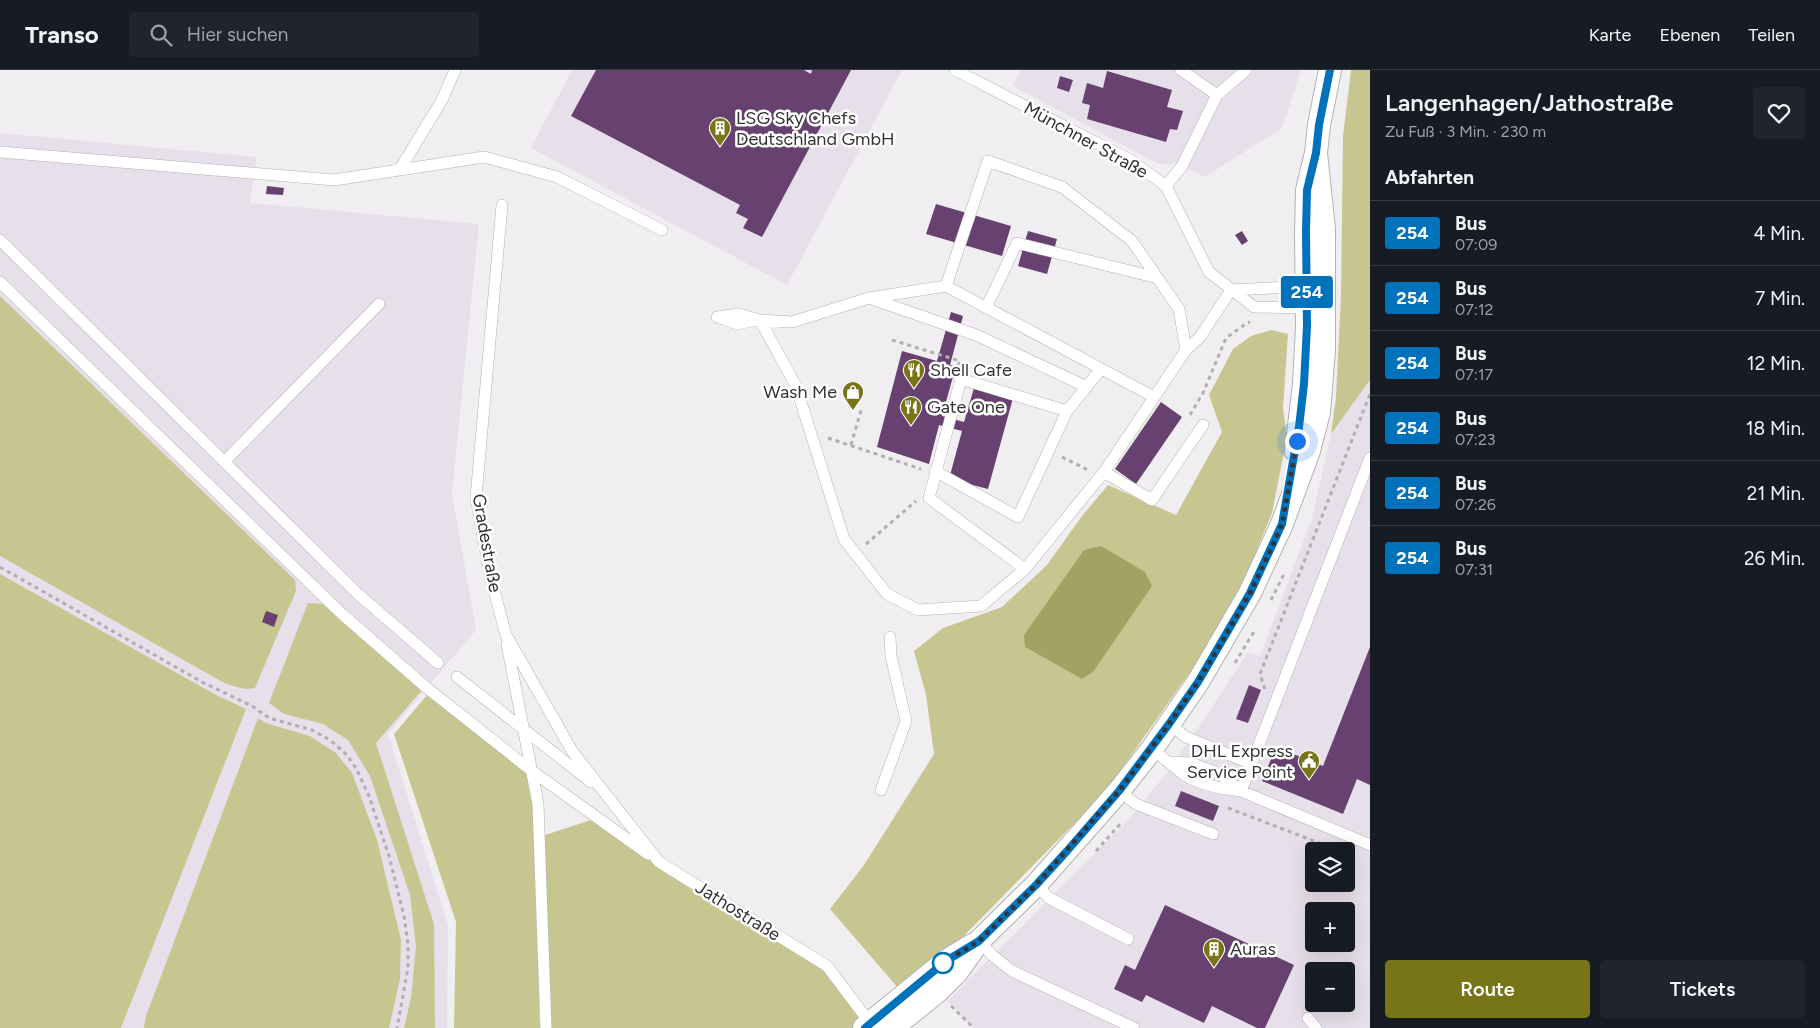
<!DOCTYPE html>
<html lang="de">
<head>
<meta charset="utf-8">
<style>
	body { margin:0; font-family:Figtree,sans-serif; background:#20242c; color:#f1f3f6; height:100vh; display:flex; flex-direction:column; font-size:19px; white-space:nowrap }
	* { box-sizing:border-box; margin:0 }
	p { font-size:16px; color:#9ea1a6 }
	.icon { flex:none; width:28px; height:28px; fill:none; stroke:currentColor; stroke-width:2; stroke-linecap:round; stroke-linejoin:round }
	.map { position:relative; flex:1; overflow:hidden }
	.panel { display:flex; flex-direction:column; background:#171b24; width:450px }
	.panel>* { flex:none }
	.badge { padding:0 10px; border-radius:4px; font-size:18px; line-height:32px }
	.controls { position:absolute; left:1305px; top:772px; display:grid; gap:10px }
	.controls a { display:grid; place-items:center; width:50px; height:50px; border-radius:5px; background:#171b24; box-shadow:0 5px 20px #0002; font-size:25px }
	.you { position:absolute; width:25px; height:25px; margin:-12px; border:4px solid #fff; border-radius:50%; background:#1a73e8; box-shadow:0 0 0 8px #1a73e833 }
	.map>.badge { position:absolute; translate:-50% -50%; box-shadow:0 0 0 2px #fff }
	h2 { padding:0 15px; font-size:19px; line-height:45px }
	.round { display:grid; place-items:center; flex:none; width:52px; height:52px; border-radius:5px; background:#20242c }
	.summary { display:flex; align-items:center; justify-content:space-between; height:85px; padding:0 15px }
	h1 { font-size:24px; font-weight:600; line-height:38px }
	.action { display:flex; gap:10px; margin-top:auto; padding:10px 15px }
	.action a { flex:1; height:58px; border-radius:5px; background:#787418; color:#fff; font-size:20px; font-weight:600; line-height:58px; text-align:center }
	.action a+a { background:#20242c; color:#f1f3f6 }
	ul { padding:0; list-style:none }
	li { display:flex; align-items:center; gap:15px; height:65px; padding:0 15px; border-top:1px solid #363941 }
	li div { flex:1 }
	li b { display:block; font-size:19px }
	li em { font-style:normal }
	li .badge { min-width:55px; font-weight:700; text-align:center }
	header { display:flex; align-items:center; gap:30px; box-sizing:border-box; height:70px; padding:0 25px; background:#171b24; border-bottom:1px solid #363941 }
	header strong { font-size:24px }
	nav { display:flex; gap:28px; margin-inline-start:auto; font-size:18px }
	.search { width:350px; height:45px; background:#20242c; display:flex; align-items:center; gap:12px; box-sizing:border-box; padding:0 18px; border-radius:5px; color:#9ea1a6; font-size:19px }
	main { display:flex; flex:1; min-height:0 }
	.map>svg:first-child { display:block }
	.built { fill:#e7dfe9; fill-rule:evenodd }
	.green { fill:#c8c690; fill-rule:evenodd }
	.water { fill:#a3a262 }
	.building { fill:#674270 }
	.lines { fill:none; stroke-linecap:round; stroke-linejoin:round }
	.service-casing { stroke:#b4b1b4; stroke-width:12 }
	.minor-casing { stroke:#b4b1b4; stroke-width:24 }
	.path { stroke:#b0aeb1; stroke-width:3; stroke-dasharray:4 4; stroke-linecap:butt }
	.service { stroke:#fff; stroke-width:11 }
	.minor { stroke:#fff; stroke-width:22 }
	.line-casing { stroke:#fff; stroke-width:11 }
	.line { stroke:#0072bc; stroke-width:8 }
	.walk { stroke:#343334; stroke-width:5; stroke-dasharray:0 9 }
	.stop-dot { fill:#fff; stroke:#0072bc; stroke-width:2.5 }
	.labels { text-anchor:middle; stroke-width:5; stroke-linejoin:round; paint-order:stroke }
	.poi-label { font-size:18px; fill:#343334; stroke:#fff; text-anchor:start }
	.street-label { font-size:18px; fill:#343334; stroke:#fff }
</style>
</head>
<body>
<header>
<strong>Transo</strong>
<div class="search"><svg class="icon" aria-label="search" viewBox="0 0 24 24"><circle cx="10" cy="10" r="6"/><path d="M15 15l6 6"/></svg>Hier suchen</div>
<nav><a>Karte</a><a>Ebenen</a><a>Teilen</a></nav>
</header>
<main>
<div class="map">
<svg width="1370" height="958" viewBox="0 0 1370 958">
	<rect width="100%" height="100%" fill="#f1eef2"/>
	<!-- built -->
	<path class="built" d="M572 0H902L787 215 531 78Z
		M1020 0H1301L1282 58 1205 107 1174 92 1171 94H1158L1013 16Z
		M0 63 257 87 250 133 479 154 452 424 476 560 388 664 448 855 447 958H0Z
		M1370 310V958H974L947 931 1131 747 1164 706 1204 649 1248 582 1260 586 1312 448 1331 364ZM1314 781H1346V814H1314ZM1314 841H1346V874H1314ZM1314 901H1346V934H1314Z"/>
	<!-- green -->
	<path class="green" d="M1351 0H1370V310L1331 364 1336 327 1341 225 1343 66Z
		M0 226 295 510 296 521 255 618 245 619 226 614 0 486Z
		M1271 260 1288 264 1283 338 1287 367 1272 443 1244 511 1204 582 1106 721 950 880 899 919 830 839 864 795 934 684 926 625 914 581 943 558 1002 537 1047 495 1082 446 1108 415 1176 445 1222 362 1209 325 1233 279 1251 266ZM1025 577 1093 602 1081 608Z
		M0 504 218 626 246 639 121 958H0Z
		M308 533 322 534 423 619 376 673 434 854 435 958H404L411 928 416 876 410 825 370 706 348 670 323 654 284 644 269 633Z
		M427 625 528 704 533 735 540 958H454L456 852 394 664Z
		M258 648 266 653 310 666 336 683 352 703 377 770 401 870 400 909 389 958H144L146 946Z
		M597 748 827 896 873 958H546L539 767Z"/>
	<!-- water -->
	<path class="water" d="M1101 476 1145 502 1152 516 1093 602 1082 609 1025 577 1024 565 1084 480Z"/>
	<!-- building -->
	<path class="building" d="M596 0H804L811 4 812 0H851L762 167 743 158 748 149 736 143 740 135 571 46Z
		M1107 1 1172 20 1167 37 1183 41 1177 60 1170 59 1166 72 1087 49 1090 35 1082 33 1087 13 1103 18Z
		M1060 6 1073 10 1069 22 1057 18Z
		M267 116 284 118 283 125 266 124Z
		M936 134 1011 156 1002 186 926 164Z
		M1028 161 1057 169 1047 204 1018 196Z
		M1242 161 1248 171 1242 175 1235 165Z
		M951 242 963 246 950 295 956 296 942 346 964 352 974 318 1013 328 988 419 949 409 962 361 939 355 929 394 877 377 902 281 937 291Z
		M1161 332 1182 347 1136 414 1115 399Z
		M266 541 278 545 274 557 262 552Z
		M1370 577V715L1357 709 1343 744 1262 711 1276 677 1323 696Z
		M1249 615 1261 620 1248 653 1236 649Z
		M1181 721 1219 736 1213 751 1175 736Z
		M1165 835 1294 895 1265 958H1257L1212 936 1204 953 1146 925 1142 932 1114 919 1125 895 1135 900Z"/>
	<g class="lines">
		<!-- service casing -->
		<g class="service-casing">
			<path id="service" d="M955 0 1130 90 1166 116 1209 202 1254 237 1310 238
				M1181 0 1217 25 1246 0
				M0 82 334 110 484 87 557 107 662 160
				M400 99 442 30 455 0
				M1166 116 1182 96 1217 25
				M502 135 476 427 490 505 506 565 572 681 659 792 827 896 873 957
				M0 170 358 524 438 593
				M0 212 342 544 427 618 532 701 648 784
				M946 216 1154 327
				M1231 220 1309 216
				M872 229 976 265 1087 317
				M986 238 1017 173 1158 208
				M717 247 739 244 760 250 792 252 869 228 946 216 988 91 1062 117 1132 171 1179 239 1186 280 1200 267 1231 220
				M721 248 737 254 756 250
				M760 250 796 316 844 469 887 524 918 540 981 536 1025 499 1104 402 1186 280
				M224 392 379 234
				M935 401 1018 447 1067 341 1101 299
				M1104 402 1152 430 1203 355
				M1025 499 929 428 961 309 1067 341
				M507 574 538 734 546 958
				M457 607 591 712
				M1169 654 1186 667 1252 694
				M1152 679C1162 687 1172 695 1182 703 1198 715 1222 719 1241 721
				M1169 692 1190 693 1220 704 1241 721 1370 775
				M881 720 906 651 891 586 890 567
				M1119 721 1136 734 1213 764
				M1241 721 1370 388
				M1036 815 1049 828 1128 869
				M979 871 992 885 1012 901 1134 958
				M1308 948 1316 958"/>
		</g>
		<!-- minor casing -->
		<g class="minor-casing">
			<path id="minor" d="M1296 381 1304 314 1307 256 1306 161 1307 120 1316 83 1319 55 1330 0
				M864 958 946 891 972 875
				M892 958 937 922 957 902 979 871 1036 815 1119 721 1152 679 1198 612 1250 523 1282 454 1309 381 1319 342 1324 280V159L1316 83"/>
		</g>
		<!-- path -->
		<path class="path" d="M892 270 960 291 958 296
			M1190 345 1203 323 1226 268 1247 253 1250 252
			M828 368 921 399
			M851 375 862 337
			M1062 387 1088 400
			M866 474 916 431
			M0 497 202 612 252 636 269 648 312 660 330 670 347 685 357 700 369 726 389 786 404 846 408 874V898L397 958
			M1271 530 1285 502
			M1235 593 1255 560
			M1265 619 1260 604 1370 324
			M1228 738 1340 781
			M1096 781 1121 753
			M951 936 974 958"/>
		<!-- service -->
		<use href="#service" class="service"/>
		<!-- minor -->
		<use href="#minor" class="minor"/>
	</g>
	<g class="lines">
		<!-- line casing -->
		<g class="line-casing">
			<path id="line" d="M865 958 946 891 979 871 1036 815 1067 781 1119 721 1169 654 1198 612 1250 523 1282 454 1299 357 1304 314 1307 256 1306 161 1307 120 1316 83 1319 55 1330 0"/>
		</g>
		<!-- line -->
		<use href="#line" class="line"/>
		<!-- walk -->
		<path class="walk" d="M943 893 979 871 1036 815 1119 721 1169 654 1198 612 1227 563 1250 523 1272 477 1282 454 1297 371"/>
	</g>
	<!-- icons -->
	<defs>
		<g id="building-pin" transform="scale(1.125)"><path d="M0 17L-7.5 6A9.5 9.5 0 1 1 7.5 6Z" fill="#787418" stroke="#fff"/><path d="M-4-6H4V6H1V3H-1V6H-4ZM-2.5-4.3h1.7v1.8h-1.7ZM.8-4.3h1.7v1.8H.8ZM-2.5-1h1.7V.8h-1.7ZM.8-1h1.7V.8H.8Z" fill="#fff"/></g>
		<g id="restaurant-pin" transform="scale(1.125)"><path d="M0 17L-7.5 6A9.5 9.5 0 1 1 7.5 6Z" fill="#787418" stroke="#fff"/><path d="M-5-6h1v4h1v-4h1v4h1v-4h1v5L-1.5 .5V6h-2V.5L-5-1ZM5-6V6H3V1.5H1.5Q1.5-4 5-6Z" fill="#fff"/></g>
		<g id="shop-pin" transform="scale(1.125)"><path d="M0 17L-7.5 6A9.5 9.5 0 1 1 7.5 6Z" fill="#787418" stroke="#fff"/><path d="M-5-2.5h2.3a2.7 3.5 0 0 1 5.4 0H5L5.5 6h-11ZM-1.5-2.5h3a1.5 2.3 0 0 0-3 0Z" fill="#fff"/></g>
		<g id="civic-pin" transform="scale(1.125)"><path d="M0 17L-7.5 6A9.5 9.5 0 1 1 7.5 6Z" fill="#787418" stroke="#fff"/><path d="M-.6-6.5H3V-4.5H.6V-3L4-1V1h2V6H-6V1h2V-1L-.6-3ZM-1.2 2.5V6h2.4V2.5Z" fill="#fff"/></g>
	</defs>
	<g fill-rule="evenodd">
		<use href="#building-pin" x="720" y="58"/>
		<use href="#restaurant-pin" x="914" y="300"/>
		<use href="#shop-pin" x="853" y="322"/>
		<use href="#restaurant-pin" x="911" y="337"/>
		<use href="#civic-pin" x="1309" y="691"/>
		<use href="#building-pin" x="1214" y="879"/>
	</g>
	<!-- markers -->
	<circle class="stop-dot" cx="943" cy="893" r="10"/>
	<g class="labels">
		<!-- poi labels -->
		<g class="poi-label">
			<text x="736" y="54">LSG Sky Chefs<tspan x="736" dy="21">Deutschland GmbH</tspan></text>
			<text x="930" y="306">Shell Cafe</text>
			<text x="837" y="328" text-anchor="end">Wash Me</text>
			<text x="927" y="343">Gate One</text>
			<text x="1293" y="687" text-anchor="end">DHL Express<tspan x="1293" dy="21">Service Point</tspan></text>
			<text x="1230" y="885">Auras</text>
		</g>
		<!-- street labels -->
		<g class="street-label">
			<text transform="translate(1086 70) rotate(29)" y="6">Münchner Straße</text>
			<text transform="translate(487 473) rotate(80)" y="6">Gradestraße</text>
			<text transform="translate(738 841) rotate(32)" y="6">Jathostraße</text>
		</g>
	</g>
</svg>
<div class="controls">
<a><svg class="icon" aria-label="layers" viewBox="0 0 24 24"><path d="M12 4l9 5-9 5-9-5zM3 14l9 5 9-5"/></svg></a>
<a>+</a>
<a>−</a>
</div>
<div class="you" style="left:1297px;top:371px"></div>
<b class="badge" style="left:1307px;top:222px;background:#0072bc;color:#fff">254</b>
</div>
<section class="panel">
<div class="summary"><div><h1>Langenhagen/Jathostraße</h1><p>Zu Fuß · 3 Min. · 230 m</p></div><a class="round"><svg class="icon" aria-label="heart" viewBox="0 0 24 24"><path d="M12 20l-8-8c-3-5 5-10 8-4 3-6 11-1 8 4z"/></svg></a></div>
<h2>Abfahrten</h2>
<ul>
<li><span class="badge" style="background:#0072bc;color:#fff">254</span><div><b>Bus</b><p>07:09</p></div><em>4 Min.</em></li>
<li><span class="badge" style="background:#0072bc;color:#fff">254</span><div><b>Bus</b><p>07:12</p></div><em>7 Min.</em></li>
<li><span class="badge" style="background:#0072bc;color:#fff">254</span><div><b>Bus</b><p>07:17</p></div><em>12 Min.</em></li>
<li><span class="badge" style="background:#0072bc;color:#fff">254</span><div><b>Bus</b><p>07:23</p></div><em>18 Min.</em></li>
<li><span class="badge" style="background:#0072bc;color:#fff">254</span><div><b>Bus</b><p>07:26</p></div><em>21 Min.</em></li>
<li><span class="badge" style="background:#0072bc;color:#fff">254</span><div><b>Bus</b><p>07:31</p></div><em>26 Min.</em></li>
</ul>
<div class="action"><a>Route</a><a>Tickets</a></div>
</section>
</main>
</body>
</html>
